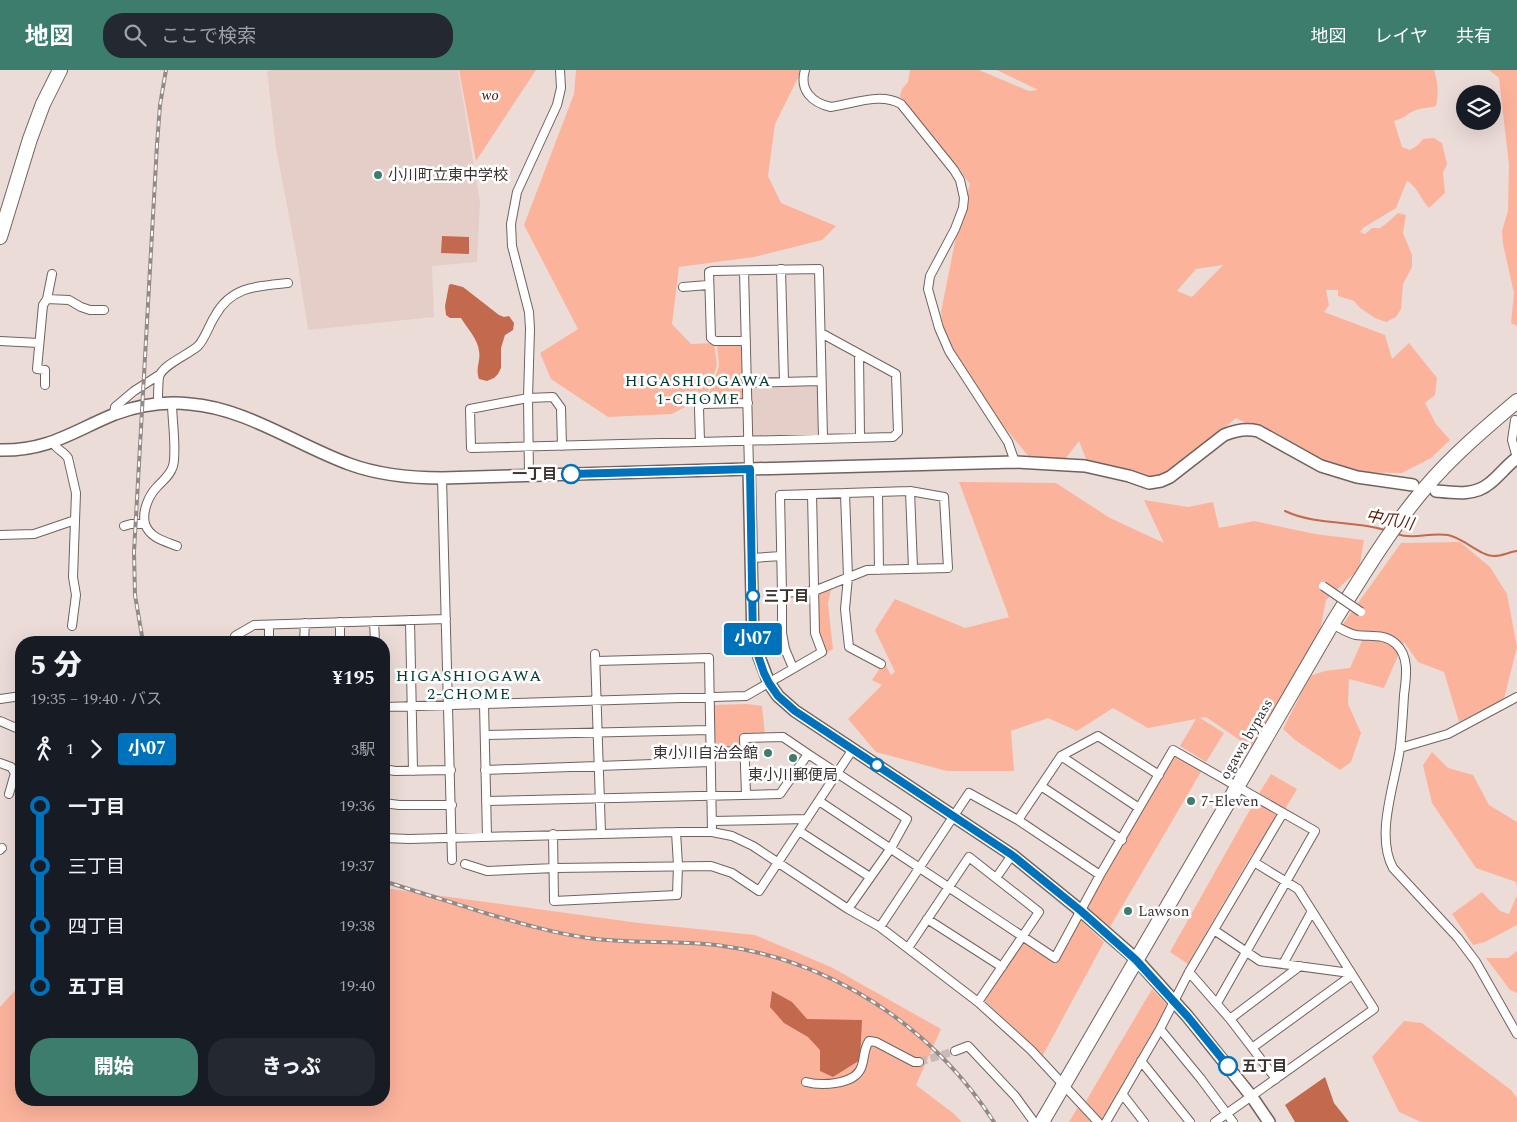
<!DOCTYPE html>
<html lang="ja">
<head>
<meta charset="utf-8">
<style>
	body { margin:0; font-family:Spectral,"Noto Sans JP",serif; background:#242831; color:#f1f3f6; height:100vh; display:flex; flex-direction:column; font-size:19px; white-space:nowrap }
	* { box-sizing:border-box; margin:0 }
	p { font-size:16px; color:#9ea1a6 }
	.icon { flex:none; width:28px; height:28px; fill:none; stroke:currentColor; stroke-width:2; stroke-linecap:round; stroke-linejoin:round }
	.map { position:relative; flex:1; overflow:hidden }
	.sheet { position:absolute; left:15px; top:566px; width:375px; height:470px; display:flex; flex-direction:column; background:#171b24; border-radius:20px; box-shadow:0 5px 20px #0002 }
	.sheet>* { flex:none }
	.badge { padding:0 10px; border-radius:4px; font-size:18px; line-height:32px }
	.controls { position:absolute; left:1456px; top:15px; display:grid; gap:10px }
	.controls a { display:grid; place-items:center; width:45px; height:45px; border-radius:50%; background:#171b24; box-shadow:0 5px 20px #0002; font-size:25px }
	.map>.badge { position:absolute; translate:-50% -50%; box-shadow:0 0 0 2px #fff }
	.legs { display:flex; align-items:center; gap:8px; height:55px; padding:0 15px; font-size:16px }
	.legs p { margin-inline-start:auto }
	.summary { display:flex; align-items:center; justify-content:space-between; height:85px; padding:0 15px }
	h1 { font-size:28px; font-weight:800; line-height:38px }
	.action { display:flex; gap:10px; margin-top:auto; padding:10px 15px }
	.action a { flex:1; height:58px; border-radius:20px; background:#3c7d6e; color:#fff; font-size:20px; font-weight:800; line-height:58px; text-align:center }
	.action a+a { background:#242831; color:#f1f3f6 }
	ul { padding:0 15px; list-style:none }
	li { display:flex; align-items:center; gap:18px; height:60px; font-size:19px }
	li i { display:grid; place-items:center; width:8px; height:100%; margin:0 6px; background:currentColor }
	li i::after { content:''; width:12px; height:12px; margin:-6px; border:4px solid; border-radius:50%; background:#171b24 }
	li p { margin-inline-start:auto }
	li:first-child i { background:linear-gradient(#0000 50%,currentColor 0) }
	li:last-child i { background:linear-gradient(currentColor 50%,#0000 0) }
	header { display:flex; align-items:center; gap:30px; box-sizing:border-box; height:70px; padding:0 25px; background:#3c7d6e; color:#fff }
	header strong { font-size:24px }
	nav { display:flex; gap:28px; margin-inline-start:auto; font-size:18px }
	.search { width:350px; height:45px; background:#242831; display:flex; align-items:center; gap:12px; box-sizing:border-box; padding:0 18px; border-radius:20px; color:#9ea1a6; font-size:19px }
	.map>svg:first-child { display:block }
	.built { fill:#e5cec7 }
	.green { fill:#fcb39c; fill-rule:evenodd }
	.water { fill:#c3694d }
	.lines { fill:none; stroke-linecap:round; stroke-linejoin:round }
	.stream { stroke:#c3694d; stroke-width:2 }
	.street-tunnel { stroke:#c8bab6; stroke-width:8; stroke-dasharray:8 4; stroke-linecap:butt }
	.street-casing { stroke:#70635f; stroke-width:10 }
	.secondary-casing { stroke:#70635f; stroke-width:14 }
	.highway-casing { stroke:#70635f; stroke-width:16 }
	.street { stroke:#fff; stroke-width:8 }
	.secondary { stroke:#fff; stroke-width:11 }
	.highway { stroke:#fff; stroke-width:14 }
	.rail-casing { stroke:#958986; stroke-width:4 }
	.rail { stroke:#fff; stroke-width:2; stroke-dasharray:5.5; stroke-linecap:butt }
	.street-bridge-casing { stroke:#70635f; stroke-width:10; stroke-linecap:butt }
	.street-bridge { stroke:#fff; stroke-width:8 }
	.line-1-casing { stroke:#fff; stroke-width:11 }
	.line-1 { stroke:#0072bc; stroke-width:8 }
	.poi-dot { fill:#3c7d6e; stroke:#fff; stroke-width:2 }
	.stop-1-dot { fill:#fff; stroke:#0072bc; stroke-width:2.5 }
	.labels { text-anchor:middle; stroke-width:5; stroke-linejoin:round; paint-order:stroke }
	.park-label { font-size:15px; font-style:italic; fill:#4c1200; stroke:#fff }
	.poi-label { font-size:15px; fill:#383231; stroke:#fff; text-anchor:start }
	.stop-label { font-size:15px; font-weight:bold; fill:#383231; stroke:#fff; text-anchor:start }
	.street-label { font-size:15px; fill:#383231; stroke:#fff }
	.neighbourhood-label { font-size:16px; letter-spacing:1px; fill:#003c31; stroke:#fff }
	.water-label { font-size:16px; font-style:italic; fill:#561b08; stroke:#fff }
</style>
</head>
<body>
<header>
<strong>地図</strong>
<div class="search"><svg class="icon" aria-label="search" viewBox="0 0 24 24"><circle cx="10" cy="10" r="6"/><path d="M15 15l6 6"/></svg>ここで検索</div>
<nav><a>地図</a><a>レイヤ</a><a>共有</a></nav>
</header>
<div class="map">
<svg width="1517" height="1052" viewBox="0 0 1517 1052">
	<rect width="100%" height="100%" fill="#ecdcd7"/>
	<!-- built -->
	<path class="built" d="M271 0H458L480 132 477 192 432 196 434 247 308 260 297 188 276 78 267 1Z
		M816 314 819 318 820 362 817 365 755 367 752 364 750 318 753 315Z"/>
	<!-- green -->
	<path class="green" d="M459 0H536L476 91Z
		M576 0H802L775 54 768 106 781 133 836 156 822 170 754 187 679 197 672 254 691 274 714 273 717 295 707 325 672 344 608 347 551 309 540 283 578 259 524 155 574 24Z
		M910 0H979L1029 21 1038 20 997 0H1434C1438 12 1439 23 1436 36 1429 38 1423 38 1416 40 1407 43 1404 49 1394 51L1402 77 1410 80 1418 75 1423 69 1434 68 1442 73 1447 94 1443 103 1445 123 1429 138C1420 129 1418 117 1407 111L1396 138 1363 158 1360 162 1365 164 1372 158H1380L1387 153 1398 143 1406 145 1403 163 1412 185V197L1403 214 1401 239 1396 247 1386 252 1375 248 1360 238 1354 231 1338 226V220H1326L1329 235 1324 242 1385 265 1392 289 1409 273 1437 308 1435 325 1425 333 1436 354 1450 370 1431 388 1402 403 1338 402 1236 348 1180 396 1155 411 1088 394 1079 371 1060 396 1030 388 946 287 941 242 957 162 970 114 900 26 902 19 908 12ZM1223 195 1192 227 1177 221 1196 199Z
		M1489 0H1517V256L1511 253 1514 223 1503 174 1502 161 1508 141 1509 95 1499 8Z
		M739 272 742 276 744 328 741 330 706 331 719 296 717 273Z
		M959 412 1056 413 1110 448 1164 473 1144 430 1188 437 1213 432 1219 458 1254 451 1315 464 1364 470 1359 499 1326 530 1319 566 1254 680 1206 647 1200 648 1224 663 1206 692 1180 676 1196 649 1148 658 1113 638 1077 661 1048 648 1011 661 1014 701H947L876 682 848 649 882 615 872 610 884 592 891 605 895 602 875 560 895 529 965 558 1009 547Z
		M1460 472 1490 497 1507 524 1517 577 1504 629 1459 652 1444 602 1418 592 1404 572 1384 618 1349 609 1348 634 1361 663 1351 692 1340 700 1295 670 1283 659 1310 606 1325 601 1350 598 1362 571 1343 554 1401 473Z
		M831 519 828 534 833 579 826 583C816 565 818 546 817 525Z
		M747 634 762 636 765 665H742V678L713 679V635Z
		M1432 682 1448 698 1473 705 1489 735 1517 752V817L1516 812 1476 798 1432 733 1423 695Z
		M1176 686 1202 700 1110 857 1087 837 1173 687Z
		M1271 704 1297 719 1284 741 1258 725Z
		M1256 729 1276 741 1278 746 1256 783 1252 784 1188 894 1170 882Z
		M384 818 639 853 755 865 831 897 941 959 916 1015 953 1043 962 1052H0V937L21 914V1030H384Z
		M1482 822 1500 841 1509 844 1517 825V855L1485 872 1473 875 1452 844Z
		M1080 850 1104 872 1043 985 984 930 1024 871 1056 892Z
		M1517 881V923L1510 920 1486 888H1508Z
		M1152 919 1167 935 1168 939 1105 1049H1101L1086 1031Z
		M1404 951 1422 953 1511 1020 1517 1028V1052H1421L1399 1042 1372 987Z
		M1078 1037 1091 1052H1069Z"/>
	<!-- water -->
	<path class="water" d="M442 166 469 167V184L441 183Z
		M451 214 463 217 499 245 504 247 509 246 514 253 513 260 505 265 501 278V298L498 304 494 308 487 311 479 309C475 297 481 292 479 281 478 269 467 258 461 248H450L446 245 445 236 449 215Z
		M772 921 792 932 807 949 862 950 860 990 833 1007 820 1001V980L808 967 784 953 770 937Z
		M1325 1007 1334 1033 1349 1052H1295L1285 1035Z"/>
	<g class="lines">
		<!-- stream -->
		<path class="stream" d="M1285 441C1317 456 1352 450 1385 460
			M1397 464C1414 470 1430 462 1448 465 1464 468 1480 486 1494 486 1502 486 1509 482 1517 481"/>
		<!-- street-tunnel -->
		<path class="street-tunnel" d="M919 992 955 981"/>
		<!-- street casing -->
		<g class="street-casing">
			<path id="street" d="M805 0C799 20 812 33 831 37 853 34 880 22 901 34L954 100 960 110 964 128 963 138 955 159 930 206 928 219 939 258 949 281 1008 372 1015 392
				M781 199 784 312
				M744 201 749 399
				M683 217 708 215
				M47 229 69 230 81 237 90 240H104
				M0 271 39 273
				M746 271H715L711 268 709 202 712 201 819 199 823 368
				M859 284 860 367
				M747 313 821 311
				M45 315V300L37 299 43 235 47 229 52 204
				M158 334C158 325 158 315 159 307 162 295 188 285 198 276 205 269 209 255 215 246 231 216 258 216 288 213
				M114 345 115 337 134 321 159 305
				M1515 350 1512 370 1517 388
				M53 372C56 380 64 381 68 388L76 423 73 507 76 525 72 556
				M700 372 699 338 702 334 748 333
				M562 376 561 338 553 327 528 328 470 339 471 378 893 367 898 362 896 304 821 263
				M529 405 528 328 530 259 529 242 512 176 511 154 517 122 557 35 561 18 560 0
				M442 408 452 790
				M910 421 944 427 948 498 867 500 814 521 782 523 780 425Z
				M910 421 913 498
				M845 423 848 507 845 539 849 577 881 594
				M878 423 879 500
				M145 454C142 442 148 427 156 418 163 410 170 406 173 396 177 381 172 350 172 333
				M124 456 131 454H145C150 468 164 471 177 476
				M0 465 34 464 75 450
				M752 488 781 486
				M782 523V563L785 579 793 598
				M410 550 413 701
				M374 551 375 572
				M340 552V572
				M1332 554C1340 558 1347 563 1356 565 1371 567 1384 563 1396 574 1410 587 1406 608 1404 625 1403 642 1402 660 1400 678 1395 714 1375 765 1393 798L1458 868 1476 892 1517 964
				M269 555V572
				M234 572 235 566 254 555 446 549
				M304 572 305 553
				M595 584 601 763
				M596 591 709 588 712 762
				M0 629 21 626
				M484 634 487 766
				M384 637 746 626 822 582 815 563 812 424
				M0 651 21 660
				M485 665 710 660
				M1400 678 1448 664 1517 627
				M710 682 745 681
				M1061 686 1139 738
				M0 693 11 697 15 703 9 724
				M384 699 395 701 451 700
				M485 700 710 692
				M1041 716 1122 770
				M746 724 744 668 783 667 808 684
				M486 731 780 724 808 684 907 749 891 778 848 839
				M819 731 1055 888 1100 805 1173 680 1315 761 1217 933
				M384 733 399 735H452
				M1018 750 1061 686 1098 666 1159 705
				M712 751 807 749
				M799 761 870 807
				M553 764 554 831 677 825 678 795 676 762
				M384 768 409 769 676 762H712L732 766 753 776 848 839 880 857 978 932 1031 980 1098 1052
				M0 780 2 778
				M465 794 487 801 555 798 711 796 732 803 759 821 853 679
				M996 808 1012 785
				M927 849 1002 897
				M880 857 969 723 1018 750 1100 805
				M1214 860 1260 891 1350 903
				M908 878 969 787 1039 842 978 932
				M1283 894 1312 841
				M1189 902 1230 949 1276 1009
				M1230 949 1300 896
				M1160 959 1201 1009 1233 1052
				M1252 978 1348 908 1350 903
				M955 981 968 976 1015 1026 1034 1052
				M1141 991 1190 1052
				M806 1012C821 1016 854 1015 861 998 865 989 863 980 869 971L876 972 914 992H919
				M1123 1025 1144 1052
				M1106 1052 1160 959 1189 902 1283 743
				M1215 1052 1374 939 1298 819 1254 792"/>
		</g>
		<!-- secondary casing -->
		<g class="secondary-casing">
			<path id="secondary" d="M0 380C49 381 73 361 115 344 139 335 164 331 190 334 245 338 297 375 349 394 379 405 410 408 442 408L749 399 753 571 769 613 778 626 795 641 1012 785 1081 841 1136 889 1188 947 1252 1027 1269 1052
				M749 399 1015 392 1085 396 1129 406 1149 413 1161 411 1170 407 1224 365C1236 360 1246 358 1258 361L1321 396 1357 407 1413 415
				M1436 421C1455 423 1475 426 1490 413 1500 405 1507 395 1517 388"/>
		</g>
		<!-- highway casing -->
		<g class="highway-casing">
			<path id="highway" d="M0 167 30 69 43 34 60 0
				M1042 1052 1332 554C1361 508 1389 460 1425 418 1452 386 1485 358 1517 331"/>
		</g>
		<!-- street -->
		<use href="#street" class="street"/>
		<!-- secondary -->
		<use href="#secondary" class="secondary"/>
		<!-- highway -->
		<use href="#highway" class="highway"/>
		<!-- rail casing -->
		<g class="rail-casing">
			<path id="rail" d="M143 572 135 525 134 482 157 75 160 35 166 0
				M384 811C417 822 451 832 485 843 519 853 553 863 588 868 630 874 673 870 716 875 830 889 932 956 994 1052"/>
		</g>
		<!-- rail -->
		<use href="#rail" class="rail"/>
		<!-- street-bridge casing -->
		<g class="street-bridge-casing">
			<path id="street-bridge" d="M1323 516 1361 542"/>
		</g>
		<!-- street-bridge -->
		<use href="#street-bridge" class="street-bridge"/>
	</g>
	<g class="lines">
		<!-- line-1 casing -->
		<g class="line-1-casing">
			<path id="line-1" d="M571 404 750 399 753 571 764 603 769 613 778 626 795 641 1012 785 1081 841 1136 890 1188 947 1228 996"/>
		</g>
		<!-- line-1 -->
		<use href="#line-1" class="line-1"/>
	</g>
	<!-- markers -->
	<g class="poi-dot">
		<circle cx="378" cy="105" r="5"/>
		<circle cx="768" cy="683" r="5"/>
		<circle cx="793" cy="688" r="5"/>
		<circle cx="1191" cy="731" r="5"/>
		<circle cx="1128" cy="841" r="5"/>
	</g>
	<g class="stop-1-dot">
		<circle cx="571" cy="404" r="9"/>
		<circle cx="753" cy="526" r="6"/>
		<circle cx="877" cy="695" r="6"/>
		<circle cx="1228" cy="996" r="9"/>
	</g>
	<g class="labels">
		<!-- park labels -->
		<g class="park-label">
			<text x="490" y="30">wo</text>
		</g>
		<!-- poi labels -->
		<g class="poi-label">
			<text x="388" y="110">小川町立東中学校</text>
			<text x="758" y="688" text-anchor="end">東小川自治会館</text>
			<text x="793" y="710" text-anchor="middle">東小川郵便局</text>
			<text x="1201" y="736">7-Eleven</text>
			<text x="1138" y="846">Lawson</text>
		</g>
		<!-- stop labels -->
		<g class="stop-label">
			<text x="557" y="409" text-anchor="end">一丁目</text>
			<text x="764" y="531">三丁目</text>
			<text x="1242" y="1001">五丁目</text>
		</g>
		<!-- street labels -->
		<g class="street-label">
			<text transform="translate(1246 669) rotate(-60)" y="5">ogawa bypass</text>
		</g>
		<!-- neighbourhood labels -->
		<g class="neighbourhood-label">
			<text x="698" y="316">HIGASHIOGAWA<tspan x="698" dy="18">1-CHOME</tspan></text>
			<text x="469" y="611">HIGASHIOGAWA<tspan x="469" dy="18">2-CHOME</tspan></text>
		</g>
		<!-- water labels -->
		<g class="water-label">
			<text transform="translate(1390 449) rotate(11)" y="6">中爪川</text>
		</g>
	</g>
</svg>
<div class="controls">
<a><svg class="icon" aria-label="layers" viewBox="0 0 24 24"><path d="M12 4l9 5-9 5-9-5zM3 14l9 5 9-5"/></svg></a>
</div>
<b class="badge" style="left:753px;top:569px;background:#0072bc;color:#fff">小07</b>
<section class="sheet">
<div class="summary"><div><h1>5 分</h1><p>19:35 – 19:40 · バス</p></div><b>¥195</b></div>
<div class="legs"><svg class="icon" aria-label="walk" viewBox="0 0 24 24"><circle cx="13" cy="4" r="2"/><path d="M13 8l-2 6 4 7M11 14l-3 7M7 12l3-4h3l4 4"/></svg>1<svg class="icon" aria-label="forward" viewBox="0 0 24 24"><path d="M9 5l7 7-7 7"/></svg><b class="badge" style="background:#0072bc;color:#fff">小07</b><p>3駅</p></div>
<ul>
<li><i style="color:#0072bc"></i><b>一丁目</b><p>19:36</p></li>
<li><i style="color:#0072bc"></i><span>三丁目</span><p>19:37</p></li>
<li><i style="color:#0072bc"></i><span>四丁目</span><p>19:38</p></li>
<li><i style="color:#0072bc"></i><b>五丁目</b><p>19:40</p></li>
</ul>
<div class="action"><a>開始</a><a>きっぷ</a></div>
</section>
</div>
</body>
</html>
